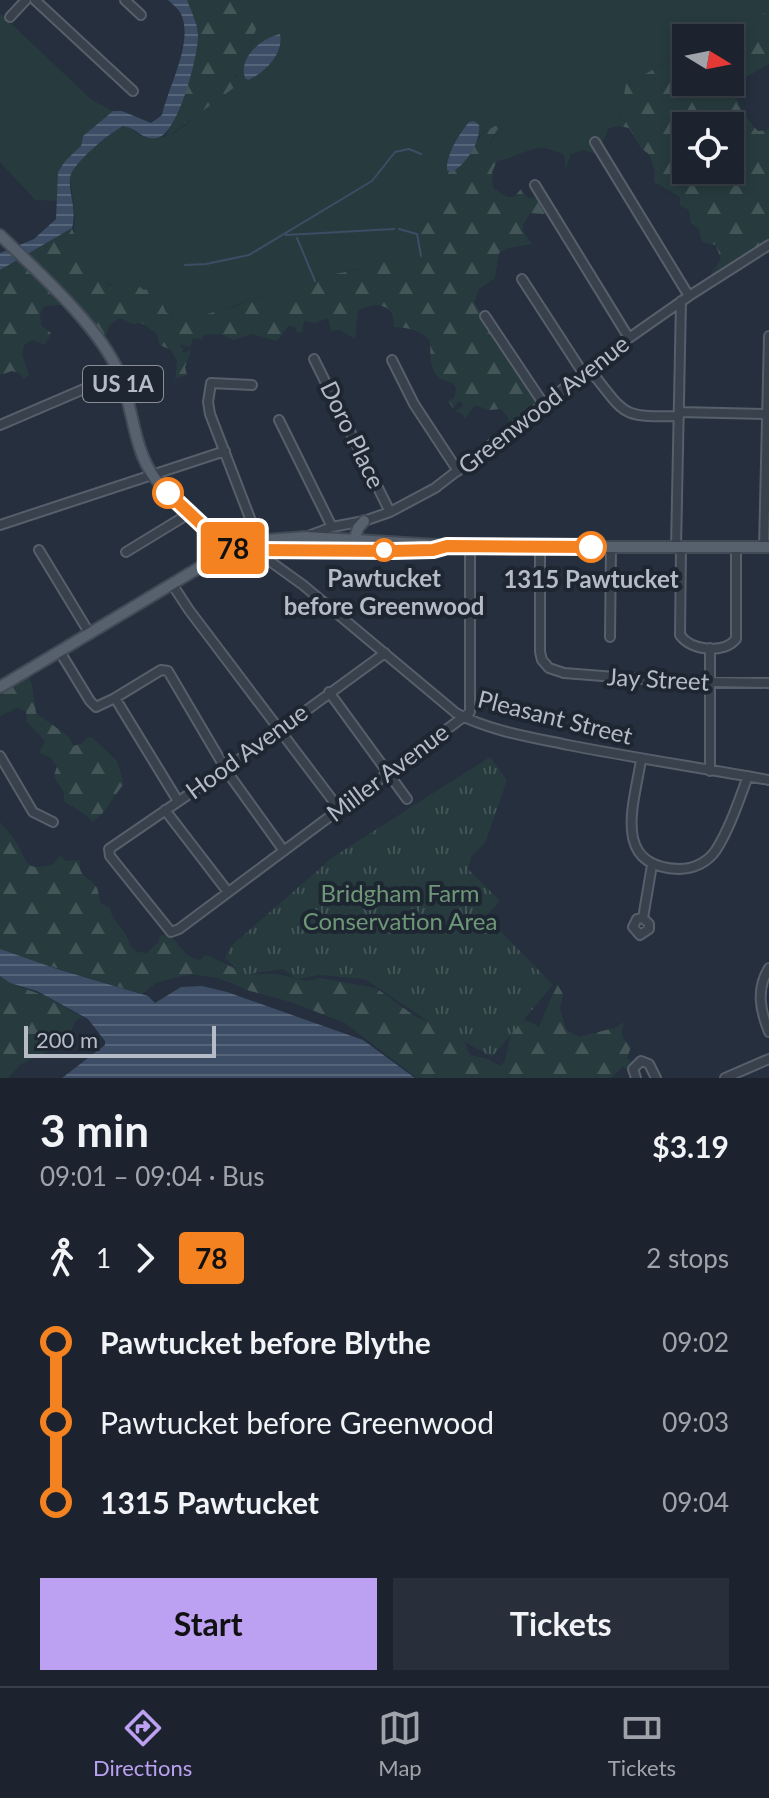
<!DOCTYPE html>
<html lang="en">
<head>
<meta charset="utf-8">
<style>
	body { margin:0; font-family:Lato,sans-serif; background:#292f3a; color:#f1f3f6; height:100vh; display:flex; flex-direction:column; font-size:30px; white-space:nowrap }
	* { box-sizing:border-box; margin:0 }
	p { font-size:26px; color:#a0a4aa }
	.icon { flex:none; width:44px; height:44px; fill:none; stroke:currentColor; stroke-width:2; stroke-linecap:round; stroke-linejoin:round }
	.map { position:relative; height:1078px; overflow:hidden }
	.side { display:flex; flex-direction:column; background:#1c232e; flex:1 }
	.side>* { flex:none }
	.badge { padding:0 16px; border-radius:6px; font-size:28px; line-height:52px }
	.needle { width:52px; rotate:100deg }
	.buttons { position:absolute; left:672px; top:24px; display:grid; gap:16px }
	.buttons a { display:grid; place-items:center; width:72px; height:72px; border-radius:0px; background:#1c232e; box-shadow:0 4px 12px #0003,0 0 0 2px #3a404a; font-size:40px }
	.scale { position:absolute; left:24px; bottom:20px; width:192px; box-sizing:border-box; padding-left:8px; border:4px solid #b5bcc8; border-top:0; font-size:22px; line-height:28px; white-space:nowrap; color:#b5bcc8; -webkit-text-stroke:6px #1e2632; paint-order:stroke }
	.map>.badge { position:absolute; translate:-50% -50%; box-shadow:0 0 0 4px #fff }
	.legs { display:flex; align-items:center; gap:12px; height:88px; padding:0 40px; font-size:26px }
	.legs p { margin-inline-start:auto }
	.headline { display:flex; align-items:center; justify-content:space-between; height:136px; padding:0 40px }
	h1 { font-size:44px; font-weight:700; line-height:60px }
	.action { display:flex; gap:16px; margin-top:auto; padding:16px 40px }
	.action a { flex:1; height:92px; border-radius:0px; background:#bca0f2; color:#111; font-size:32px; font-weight:700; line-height:92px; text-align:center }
	.action a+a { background:#292f3a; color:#f1f3f6 }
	ul { padding:0 40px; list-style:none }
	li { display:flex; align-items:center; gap:28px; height:80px; font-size:30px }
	li i { display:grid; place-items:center; width:12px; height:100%; margin:0 10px; background:currentColor }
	li i::after { content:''; width:20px; height:20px; margin:-10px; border:6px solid; border-radius:50%; background:#1c232e }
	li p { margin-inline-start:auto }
	li:first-child i { background:linear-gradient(#0000 50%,currentColor 0) }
	li:last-child i { background:linear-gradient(currentColor 50%,#0000 0) }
	.tabs { display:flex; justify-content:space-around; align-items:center; height:112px; border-top:2px solid #3a404a; background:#1c232e; font-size:22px; color:#a0a4aa }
	.tabs a { display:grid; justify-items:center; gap:4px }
	.tabs .current { color:#bca0f2 }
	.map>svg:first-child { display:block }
	.grass { fill:#273b3e }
	.forest { fill:url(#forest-firs); fill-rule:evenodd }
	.park { fill:url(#park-tufts) }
	.water { fill:url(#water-rules) }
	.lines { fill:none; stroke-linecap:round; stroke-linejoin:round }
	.stream { stroke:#3c4d65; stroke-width:2 }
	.minor-casing { stroke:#575f6b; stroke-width:12 }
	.major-casing { stroke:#424a56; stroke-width:14 }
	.minor { stroke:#39414d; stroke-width:8 }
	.major { stroke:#57606d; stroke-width:10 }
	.line-1-casing { stroke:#fff; stroke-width:18 }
	.line-1 { stroke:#f58220; stroke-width:12 }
	.stop-1-dot { fill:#fff; stroke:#f58220; stroke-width:4 }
	.labels { text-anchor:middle; stroke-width:8; stroke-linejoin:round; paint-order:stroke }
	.shield { fill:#1e2632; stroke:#888f9b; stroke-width:2 }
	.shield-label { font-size:22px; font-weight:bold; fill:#b5bcc8 }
	.street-label { font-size:24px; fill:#b5bcc8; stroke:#1e2632 }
	.stop-label { font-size:24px; font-weight:bold; fill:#b5bcc8; stroke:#1e2632 }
	.park-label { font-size:24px; fill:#6e9777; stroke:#1e2632 }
</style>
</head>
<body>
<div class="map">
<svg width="769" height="1078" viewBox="0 0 769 1078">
	<defs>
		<pattern id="forest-firs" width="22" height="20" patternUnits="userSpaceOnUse" patternTransform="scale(2)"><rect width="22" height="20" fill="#273b3e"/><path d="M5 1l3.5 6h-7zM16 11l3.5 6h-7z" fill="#445558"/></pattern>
		<pattern id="park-tufts" width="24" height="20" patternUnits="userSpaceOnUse" patternTransform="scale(2)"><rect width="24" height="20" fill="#273b3e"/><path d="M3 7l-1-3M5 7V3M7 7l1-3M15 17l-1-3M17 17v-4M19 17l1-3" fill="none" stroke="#445558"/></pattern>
		<pattern id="water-rules" width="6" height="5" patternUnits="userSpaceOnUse" patternTransform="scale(2)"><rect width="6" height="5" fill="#3c4d65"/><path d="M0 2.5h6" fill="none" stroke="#56657a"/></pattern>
	</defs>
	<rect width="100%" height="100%" fill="#252f3d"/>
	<!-- grass -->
	<path class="grass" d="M268 0H769V12L757 15 719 35 718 38H686V49L682 48 680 55 626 84 618 126 608 129 599 152 595 154 584 150 571 154 566 169 564 155C532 139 527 156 497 161L492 158 490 146 498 129 505 127 494 126 478 137 479 125 463 129 448 158 449 174 431 219 418 228 414 255 409 259 393 253 376 262 373 267C369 267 327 275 324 276 315 280 309 292 299 295 293 297 286 294 280 294 271 295 258 297 249 300 229 307 168 337 161 300L168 290 177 285 175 278 144 290 131 283 114 286 100 279 94 263 80 247 74 234 75 219 70 176 77 161 119 128 127 125C132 128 136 134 142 136 181 152 215 86 242 72V64Z
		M0 13 92 100 113 111 83 136 81 146 58 172V201L35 200 0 162Z"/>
	<!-- forest -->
	<path class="forest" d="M187 0H268L242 64V72L234 76 236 86 170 135H166C180 116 199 47 196 24 195 16 189 7 187 0Z
		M769 12V64L734 84C734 100 746 119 758 131L769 130V245L714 278 711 273 721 260 716 245 702 242 699 229 691 222 689 210 680 205V197L654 182 655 172 650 155 641 148 629 128 618 126 626 84 675 58 682 48 686 49V82H730V38H718L719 35 757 15ZM686 126H730V170H686Z
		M500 124 506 127 498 129C491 139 486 152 497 161L492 172 493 188 507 197H514L521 189 528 198H540L548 212 544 214 530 213 523 225V231L532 244 508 248 499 253 495 278 479 289 474 302 541 405 509 429 508 417 501 409 489 410 475 405 464 420 463 414 455 411 463 406 462 402H458L453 408 448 401 454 398 456 388 453 383C428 379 431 361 430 341 423 331 406 327 394 327 396 304 375 300 358 311L355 339 340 330 331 331 328 318 315 323 304 321 302 332 297 333 296 328 289 325 277 341 252 334 234 340 220 334 203 335 202 340 193 338 190 347 180 344 183 349 182 353 191 350 185 367 187 375 177 378 175 382 177 361 171 350 160 345 156 333 146 326 141 323 133 324 120 318 109 325 106 337 100 341 64 303 60 305 45 306 40 313 41 325 51 333 45 345 32 340 24 345 22 355 29 374 24 379 19 373 12 371 0 375V270L72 228C77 245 84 248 93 261 104 277 103 295 130 280L144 290 175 278 177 286 168 290 161 301 166 312 172 316 191 318 234 307 251 299 278 294H301L324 276 372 267 376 262 393 253 409 259 414 255 418 228 431 219 449 171C476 159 468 136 500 124Z
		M26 672 32 684 36 713 68 736 74 746 82 743 88 737 93 738 117 761 124 784C112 797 108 811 93 822L83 813 64 801V793L54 776 57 766 50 757 39 753 45 741 27 722 26 711 17 708 0 716V686Z
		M0 822C5 829 12 835 16 842 29 863 23 872 54 864L60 855 66 861 80 860C78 879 90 876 97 888 99 893 99 898 100 902L110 908C112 923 128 931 130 946L137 952 147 953 158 942 160 936 166 934C181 941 181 957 200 960L206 955 247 974H277L307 981 320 978 376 988 416 1017 452 1031 464 1041 470 1055 488 1059 500 1066 505 1061 511 1033 520 1020 530 1022 539 1027 557 984 563 994 560 1008 566 1030 579 1037 614 1028 625 1022C618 1035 622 1037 631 1047L627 1058 635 1064 632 1071 623 1067 611 1078H417L345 1023 291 1002 250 991 218 978 191 974 177 977 156 983 142 994 13 955 0 949Z
		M0 976 10 983 45 996 82 1017 76 1020 70 1033 54 1044 49 1051 21 1064 8 1078H0Z"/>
	<!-- park -->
	<path class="park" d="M490 757 507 780 485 843 471 857 468 869 500 901 486 916 553 985 492 1057 431 1023 365 979 319 975 297 979 283 969 243 975 225 958 230 947 333 857Z"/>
	<!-- water -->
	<path class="water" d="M168 0H187C191 11 198 24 198 36 198 56 178 135 157 138 142 141 136 127 123 126 110 133 71 164 70 178 69 195 77 211 72 228L0 270V253L34 239 56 219 58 172 66 160 81 146 83 136 113 111H122L151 123 162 115C168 87 194 42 181 14 178 8 173 5 168 0Z
		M280 34C284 53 265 73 248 80L245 78C238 57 262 38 280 34Z
		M474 121 479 125C481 141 466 165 452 172L447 170C446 155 459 134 469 122Z
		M0 949 57 969 148 996 155 1003 181 987 202 986 227 992 363 1040 415 1078H62L105 1045V1041L88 1019 37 991 10 983 0 976Z"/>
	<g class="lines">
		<!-- stream -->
		<path class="stream" d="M399 229 417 234 421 256
			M286 235 394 229
			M297 238 315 281
			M185 265 206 264 249 255 372 181 395 152 409 149 421 154"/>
		<!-- minor casing -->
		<g class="minor-casing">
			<path id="minor" d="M35 0 133 91
				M125 0 141 15
				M10 17 26 0
				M595 142 689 296
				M535 185 629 338
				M522 279 583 373
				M485 316 545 406
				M314 359 390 512
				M392 360 414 404 458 471
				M590 370C627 416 619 417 679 416
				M252 385 211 383 208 402 210 414 253 526
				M680 412 766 414
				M279 420 332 527
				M0 425 119 374
				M0 525 225 451
				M308 536 332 527 364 521 390 512 435 488 629 338 689 296 769 245
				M540 547V652L542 660 549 668 564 673 667 681 769 683
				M764 547 769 336
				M676 548 681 301
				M681 548 680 635C691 651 724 654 736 639V547
				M253 549 303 585 456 713C490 731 530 737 568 745 635 758 702 768 769 780
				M39 550 90 634
				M126 552 190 513
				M172 584 189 610 340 810
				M610 637 611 547
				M710 648V771
				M60 652 90 701 96 707 115 698 161 670 168 671 228 773 284 851
				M385 653 233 764 109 849 110 856 171 932 179 929 470 712V547
				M329 692 407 799
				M115 698 178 801
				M0 756 33 812 53 822
				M641 760C634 804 611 867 679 869 694 869 708 862 716 850 730 828 739 800 748 776
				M165 810 228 892
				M643 918 649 924V929L640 935 633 927 637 919 643 918 652 865
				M769 968C756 989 760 1010 769 1032
				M636 1078 633 1069 641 1061 649 1064 656 1078
				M725 1078 769 1059"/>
		</g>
		<!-- major casing -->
		<g class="major-casing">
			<path id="major" d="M0 235C37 271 99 326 119 373 133 406 133 448 154 477 175 505 206 523 226 551
				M353 544 358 528 364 521
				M235 547 241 550 393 551 444 547
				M0 687 242 542 306 537 470 547H769"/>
		</g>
		<!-- minor -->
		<use href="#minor" class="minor"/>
		<!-- major -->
		<use href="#major" class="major"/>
	</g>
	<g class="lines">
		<!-- line-1 casing -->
		<g class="line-1-casing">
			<path id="line-1" d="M168 493 217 539 226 551 235 547 241 550 393 551 433 550 447 546 591 547"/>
		</g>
		<!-- line-1 -->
		<use href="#line-1" class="line-1"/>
	</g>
	<!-- markers -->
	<g class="stop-1-dot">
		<circle cx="168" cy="493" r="14"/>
		<circle cx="591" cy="547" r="14"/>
		<circle cx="384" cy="550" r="10"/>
	</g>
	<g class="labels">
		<!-- shield labels -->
		<rect class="shield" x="83" y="366" width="80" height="36" rx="6"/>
		<g class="shield-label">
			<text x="123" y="392">US 1A</text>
		</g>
		<!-- street labels -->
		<g class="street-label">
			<text transform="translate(544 405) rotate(-38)" y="8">Greenwood Avenue</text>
			<text transform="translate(352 435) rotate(64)" y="8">Doro Place</text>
			<text transform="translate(658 680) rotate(3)" y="8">Jay Street</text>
			<text transform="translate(555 718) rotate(14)" y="8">Pleasant Street</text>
			<text transform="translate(247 752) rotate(-36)" y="8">Hood Avenue</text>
			<text transform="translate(388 773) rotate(-37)" y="8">Miller Avenue</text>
		</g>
		<!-- stop labels -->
		<g class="stop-label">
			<text x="384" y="587">Pawtucket<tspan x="384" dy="28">before Greenwood</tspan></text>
			<text x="591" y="588">1315 Pawtucket</text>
		</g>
		<!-- park labels -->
		<g class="park-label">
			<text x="400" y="902">Bridgham Farm<tspan x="400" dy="28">Conservation Area</tspan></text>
		</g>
	</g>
</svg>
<div class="buttons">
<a><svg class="needle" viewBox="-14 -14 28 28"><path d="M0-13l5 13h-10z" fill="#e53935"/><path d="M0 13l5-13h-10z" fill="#a0a4aa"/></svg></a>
<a><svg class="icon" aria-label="locate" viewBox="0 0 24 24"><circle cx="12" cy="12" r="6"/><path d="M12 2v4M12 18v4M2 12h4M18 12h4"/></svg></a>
</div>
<div class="scale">200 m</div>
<b class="badge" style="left:233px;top:548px;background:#f58220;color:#111">78</b>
</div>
<section class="side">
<div class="headline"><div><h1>3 min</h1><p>09:01 – 09:04 · Bus</p></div><b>$3.19</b></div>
<div class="legs"><svg class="icon" aria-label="walk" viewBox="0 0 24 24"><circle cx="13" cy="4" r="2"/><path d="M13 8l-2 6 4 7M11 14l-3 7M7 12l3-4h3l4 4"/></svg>1<svg class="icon" aria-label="forward" viewBox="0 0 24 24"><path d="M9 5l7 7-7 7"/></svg><b class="badge" style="background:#f58220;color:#111">78</b><p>2 stops</p></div>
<ul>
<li><i style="color:#f58220"></i><b>Pawtucket before Blythe</b><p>09:02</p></li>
<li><i style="color:#f58220"></i><span>Pawtucket before Greenwood</span><p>09:03</p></li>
<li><i style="color:#f58220"></i><b>1315 Pawtucket</b><p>09:04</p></li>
</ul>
<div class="action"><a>Start</a><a>Tickets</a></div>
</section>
<nav class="tabs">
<a class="current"><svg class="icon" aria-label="directions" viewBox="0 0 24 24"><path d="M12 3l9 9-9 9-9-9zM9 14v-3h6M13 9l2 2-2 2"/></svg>Directions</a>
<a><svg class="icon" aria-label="map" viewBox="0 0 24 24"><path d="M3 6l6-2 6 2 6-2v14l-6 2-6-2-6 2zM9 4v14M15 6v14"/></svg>Map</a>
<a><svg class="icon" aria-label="tickets" viewBox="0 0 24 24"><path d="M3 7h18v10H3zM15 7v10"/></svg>Tickets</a>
</nav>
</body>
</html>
